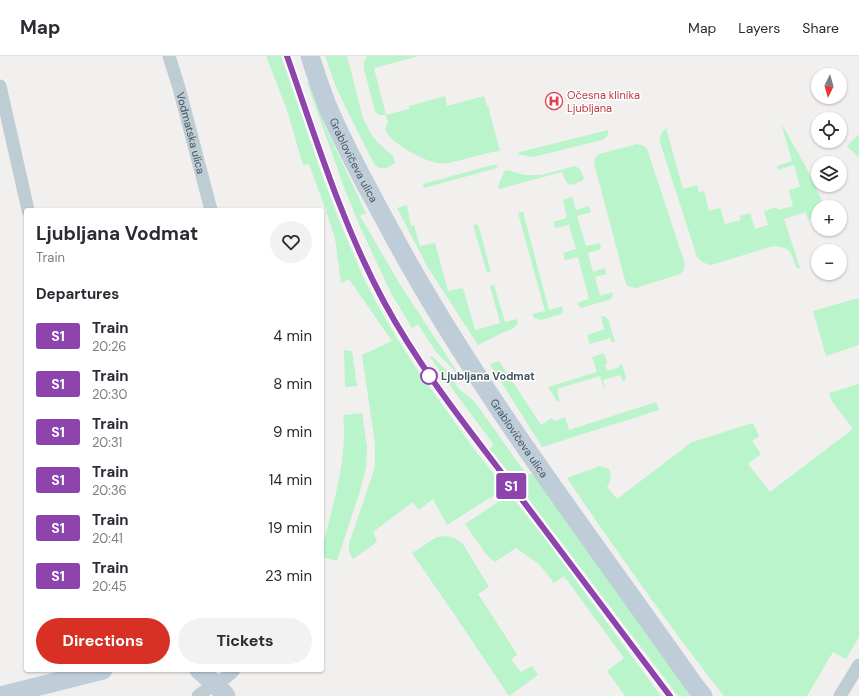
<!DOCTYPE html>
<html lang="en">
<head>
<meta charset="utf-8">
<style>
	body { margin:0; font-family:"DM Sans",sans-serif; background:#f2f2f3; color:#2b2b33; height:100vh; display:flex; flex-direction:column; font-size:15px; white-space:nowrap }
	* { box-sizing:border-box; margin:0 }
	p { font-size:13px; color:#7c7c81 }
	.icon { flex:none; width:22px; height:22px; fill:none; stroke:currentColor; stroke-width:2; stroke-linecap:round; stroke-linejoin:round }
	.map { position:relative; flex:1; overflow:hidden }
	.drawer { position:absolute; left:24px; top:152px; width:300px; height:464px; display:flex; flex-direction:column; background:#fff; border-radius:4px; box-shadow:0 1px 3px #0004 }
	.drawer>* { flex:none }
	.badge { padding:0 8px; border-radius:3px; font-size:14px; line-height:26px }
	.needle { width:26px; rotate:185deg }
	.fabs { position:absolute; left:811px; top:12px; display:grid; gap:8px }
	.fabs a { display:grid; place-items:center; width:36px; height:36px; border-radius:50%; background:#fff; box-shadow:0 1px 3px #0004; font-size:20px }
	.map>.badge { position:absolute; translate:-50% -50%; box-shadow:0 0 0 2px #fff }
	h2 { padding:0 12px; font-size:15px; line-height:36px }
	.round { display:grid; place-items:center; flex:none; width:42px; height:42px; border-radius:21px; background:#f2f2f3 }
	.headline { display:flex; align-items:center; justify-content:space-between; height:68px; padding:0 12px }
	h1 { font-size:19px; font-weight:700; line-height:30px }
	.cta { display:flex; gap:8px; margin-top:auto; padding:8px 12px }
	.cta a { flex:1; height:46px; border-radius:24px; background:#d93025; color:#fff; font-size:16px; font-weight:700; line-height:46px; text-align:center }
	.cta a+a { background:#f2f2f3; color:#2b2b33 }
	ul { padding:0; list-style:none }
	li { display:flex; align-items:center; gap:12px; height:48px; padding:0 12px }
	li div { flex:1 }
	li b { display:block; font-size:15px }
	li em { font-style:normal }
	li .badge { min-width:44px; font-weight:700; text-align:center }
	header { display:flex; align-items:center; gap:24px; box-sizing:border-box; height:56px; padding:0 20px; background:#fff; border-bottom:1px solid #e1e1e2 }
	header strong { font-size:19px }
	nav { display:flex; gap:22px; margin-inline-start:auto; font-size:14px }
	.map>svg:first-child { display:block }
	.green { fill:#b9f4ca }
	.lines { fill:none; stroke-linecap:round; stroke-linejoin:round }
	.street { stroke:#beccd3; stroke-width:13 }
	.secondary { stroke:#becdd8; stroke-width:19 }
	.rail { stroke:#b1b5bb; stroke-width:3 }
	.line-casing { stroke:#fff; stroke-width:9 }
	.line { stroke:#8e44ad; stroke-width:6 }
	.stop-dot { fill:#fff; stroke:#8e44ad; stroke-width:2 }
	.labels { text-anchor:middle; stroke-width:3; stroke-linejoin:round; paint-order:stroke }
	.health-label { font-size:11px; fill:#be3a42; stroke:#fff; text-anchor:start }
	.street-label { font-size:11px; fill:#45555f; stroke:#fff }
	.stop-label { font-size:11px; font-weight:bold; fill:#45555f; stroke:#fff; text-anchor:start }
</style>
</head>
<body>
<header>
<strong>Map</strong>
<nav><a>Map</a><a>Layers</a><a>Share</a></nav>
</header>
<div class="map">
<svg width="859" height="640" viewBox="0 0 859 640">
	<rect width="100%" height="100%" fill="#f2efef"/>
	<!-- green -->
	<path class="green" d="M266 0H281L322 119 343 174 365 225 377 248 398 284 420 318 474 393 546 484 661 640H625L607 615 624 602 564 520 554 527 539 508 516 492 495 506 486 498 465 468 504 442 502 436 486 444 447 469 433 443 419 454 413 446 373 476 377 486 353 503 349 496V488L375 411V388L362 299 392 285 349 223 341 227 335 182 321 141 309 108 303 109 287 54Z
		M325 0H347L363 62 370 76 377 86 393 100 395 107C387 112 382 116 374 108L347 54 336 31Z
		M367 0H419L374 12 386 59 409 53V50L445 40 447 50 484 40 487 50H488L500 95 492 96 449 107C441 108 434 107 427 104 418 101 389 85 386 75 385 72 386 69 388 67L386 59H379L375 55 364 13V6Z
		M309 26 326 72 366 157 360 160 401 230 456 314 463 326H461L454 314 436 296 418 268 412 272 391 237 361 173 345 134 307 27Z
		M781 67 805 109 825 151H818V160L808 164 806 156 784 163 800 212 797 213 793 202 790 196 785 192 773 190 711 209C705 208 702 206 697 201L660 86C660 80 661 76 666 72L683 133 697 129 699 136 704 135 709 155 720 152 725 168 741 164 740 160 750 157 755 173 768 169 764 155 777 151 778 154 793 150 789 134 800 131 794 109 778 114 777 110 792 105Z
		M608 74C609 79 607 82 602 84L533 101 517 98 520 96Z
		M859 78V102L847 90Z
		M637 88 644 90 647 93 685 208 683 215 680 218 636 232 630 231 626 228 594 107 595 102 599 98Z
		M492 109H498L497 112 424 132 423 128Z
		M575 110C580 112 582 117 584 122L582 125 570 129 566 126 562 116 499 133 498 130 504 116 506 114 525 119H541Z
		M572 141 576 154 589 150 591 156 577 160 586 190 600 187 601 193 588 197 593 216 605 212 606 218 595 221 600 240 612 236 613 239 611 243 581 252 580 251 577 247 589 243 578 201 565 204 563 197 576 193 569 169 555 172 553 166 567 162 563 144Z
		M407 149 411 170 414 169 420 190 435 187 448 235 463 232 475 274 500 267 490 230 494 229 505 266 517 263 518 267 514 272 502 277 478 289 427 210 397 152Z
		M523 156 549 254 562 250 563 256 561 258 541 264 534 262 532 258 545 255 518 157Z
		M478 168 491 216 487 217 473 169Z
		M858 242 859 246V289L826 300 813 255Z
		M604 260 608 263 615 286 612 287 610 282 590 288 587 279 604 273 601 261Z
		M344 294 352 295 357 330 345 331Z
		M604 297 607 307 605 308 607 315 620 311 619 309 622 308 626 321 625 324 623 326 620 319 603 324 605 332H604L600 320 557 333 560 346 557 345 548 331 597 316 592 301Z
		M432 300 450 318 458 332 475 346 526 418H534L692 640H678L493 396H491L489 393 494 389 456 338 430 301Z
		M499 305 541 369 552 362 555 365 565 361 569 374 656 346 659 354 542 391 490 308Z
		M859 328V581L846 603 833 596 807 640H724C669 570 617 496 567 422L600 410 609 413C612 420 611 424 607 431L617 443 692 386 753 367 759 380 752 385 761 398 748 408 770 436 853 373 831 344 829 337Z
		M362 357 367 391 366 412 359 438 337 505 322 501V493C331 456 343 419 344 380 344 373 344 366 343 359Z
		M447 480 454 482 463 488 489 531 478 538 517 598V599L511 603 521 616 532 610 538 619 509 640 452 555 412 497 437 481Z"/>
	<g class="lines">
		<!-- street -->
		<g class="street">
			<path id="s1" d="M169 0 179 32 211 154"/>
			<path d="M0 30 28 154"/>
			<path d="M198 640C209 630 224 626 234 614"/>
			<path d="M840 640 859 609"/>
		</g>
		<!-- secondary -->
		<g class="secondary">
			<path id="s2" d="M310 0C315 16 321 33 327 49 344 90 366 129 387 168 473 330 587 476 692 626L703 640"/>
			<path d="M199 614 216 629 226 640"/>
			<path d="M0 640 103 614"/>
		</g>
		<!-- rail -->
		<path class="rail" d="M287 0C316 83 342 168 384 246 419 311 466 370 510 429 564 499 617 570 670 640"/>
	</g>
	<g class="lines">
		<!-- line casing -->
		<g class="line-casing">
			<path id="line" d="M287 0C316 83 342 168 384 246 419 311 466 370 511 429 564 499 617 570 670 640"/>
		</g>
		<!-- line -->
		<use href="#line" class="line"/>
	</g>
	<!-- icons -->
	<defs>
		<g id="hospital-ring" transform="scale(0.9)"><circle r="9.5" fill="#fff" stroke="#e0444e" stroke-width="1.5"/><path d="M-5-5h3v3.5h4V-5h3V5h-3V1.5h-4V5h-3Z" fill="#e0444e"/></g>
	</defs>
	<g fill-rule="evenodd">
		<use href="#hospital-ring" x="554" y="45"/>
	</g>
	<!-- markers -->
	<circle class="stop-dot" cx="429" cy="320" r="8"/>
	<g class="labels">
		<!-- health labels -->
		<g class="health-label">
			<text x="567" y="43">Očesna klinika<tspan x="567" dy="13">Ljubljana</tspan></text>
		</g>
		<!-- street labels -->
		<g class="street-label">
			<text dy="4" stroke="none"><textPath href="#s1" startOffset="80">Vodmatska ulica</textPath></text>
			<text dy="4" stroke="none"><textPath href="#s2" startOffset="113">Grablovičeva ulica</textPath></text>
			<text dy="4" stroke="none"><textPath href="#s2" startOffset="437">Grablovičeva ulica</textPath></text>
		</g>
		<!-- stop labels -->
		<g class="stop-label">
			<text x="441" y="324">Ljubljana Vodmat</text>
		</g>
	</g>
</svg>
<div class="fabs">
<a><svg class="needle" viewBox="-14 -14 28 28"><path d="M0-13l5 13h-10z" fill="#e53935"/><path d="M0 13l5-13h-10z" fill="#7c7c81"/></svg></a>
<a><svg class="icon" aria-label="locate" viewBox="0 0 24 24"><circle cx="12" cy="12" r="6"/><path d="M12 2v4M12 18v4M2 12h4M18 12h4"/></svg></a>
<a><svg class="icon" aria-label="layers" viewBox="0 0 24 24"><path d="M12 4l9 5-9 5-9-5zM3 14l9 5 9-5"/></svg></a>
<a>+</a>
<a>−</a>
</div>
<b class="badge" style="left:511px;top:430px;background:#8e44ad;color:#fff">S1</b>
<section class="drawer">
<div class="headline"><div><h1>Ljubljana Vodmat</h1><p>Train</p></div><a class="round"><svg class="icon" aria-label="heart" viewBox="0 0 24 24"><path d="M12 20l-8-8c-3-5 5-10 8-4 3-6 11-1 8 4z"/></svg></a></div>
<h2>Departures</h2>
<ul>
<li><span class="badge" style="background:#8e44ad;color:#fff">S1</span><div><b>Train</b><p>20:26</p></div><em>4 min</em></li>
<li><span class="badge" style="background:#8e44ad;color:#fff">S1</span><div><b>Train</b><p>20:30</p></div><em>8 min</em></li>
<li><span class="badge" style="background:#8e44ad;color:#fff">S1</span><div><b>Train</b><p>20:31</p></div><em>9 min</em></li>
<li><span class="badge" style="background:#8e44ad;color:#fff">S1</span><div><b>Train</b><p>20:36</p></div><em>14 min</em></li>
<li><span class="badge" style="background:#8e44ad;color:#fff">S1</span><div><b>Train</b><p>20:41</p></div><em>19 min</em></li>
<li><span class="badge" style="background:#8e44ad;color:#fff">S1</span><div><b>Train</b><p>20:45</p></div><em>23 min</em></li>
</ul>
<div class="cta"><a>Directions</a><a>Tickets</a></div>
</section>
</div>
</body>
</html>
